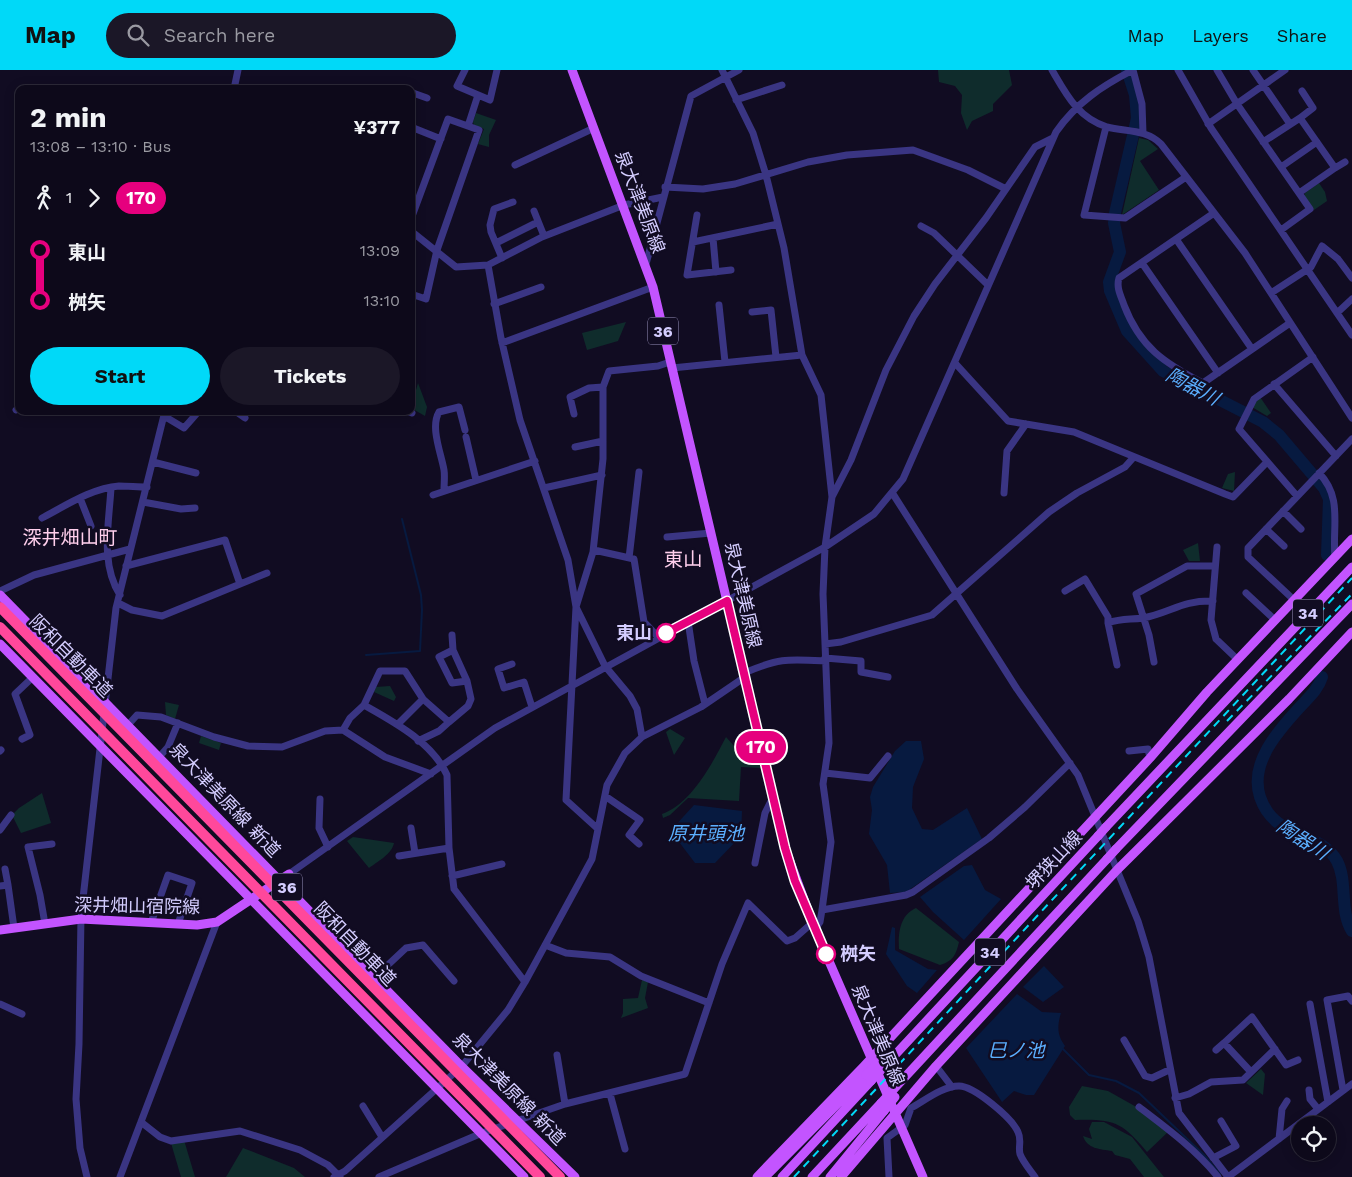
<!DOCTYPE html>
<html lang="en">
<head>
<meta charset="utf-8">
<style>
	body { margin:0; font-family:"Work Sans","Noto Sans JP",sans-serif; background:#1b1727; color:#f1f3f6; height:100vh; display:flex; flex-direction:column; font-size:19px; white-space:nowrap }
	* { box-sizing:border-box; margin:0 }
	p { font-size:16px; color:#9a9aa2 }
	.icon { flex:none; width:28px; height:28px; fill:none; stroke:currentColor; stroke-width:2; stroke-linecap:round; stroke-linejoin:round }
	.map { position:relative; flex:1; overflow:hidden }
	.details { position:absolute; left:15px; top:15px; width:400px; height:330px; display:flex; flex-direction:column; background:#0d091a; border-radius:10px; box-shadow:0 2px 12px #0003,0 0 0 1px #2d2a39 }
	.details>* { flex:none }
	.badge { padding:0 10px; border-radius:16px; font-size:18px; line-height:32px }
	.controls { position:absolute; left:1291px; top:1046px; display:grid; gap:10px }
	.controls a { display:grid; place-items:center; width:45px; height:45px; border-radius:50%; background:#0d091a; box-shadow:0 2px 12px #0003,0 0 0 1px #2d2a39; font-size:25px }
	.map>.badge { position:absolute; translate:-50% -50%; box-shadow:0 0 0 2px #fff }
	.legs { display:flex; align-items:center; gap:8px; height:55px; padding:0 15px; font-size:16px }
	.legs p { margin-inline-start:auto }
	.summary { display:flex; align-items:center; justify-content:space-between; height:85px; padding:0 15px }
	h1 { font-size:28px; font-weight:700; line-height:38px }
	.cta { display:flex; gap:10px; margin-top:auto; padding:10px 15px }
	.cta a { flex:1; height:58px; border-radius:30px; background:#00d9f8; color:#111; font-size:20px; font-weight:700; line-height:58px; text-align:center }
	.cta a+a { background:#1b1727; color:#f1f3f6 }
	ul { padding:0 15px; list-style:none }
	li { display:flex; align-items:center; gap:18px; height:50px; font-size:19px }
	li i { display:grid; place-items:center; width:8px; height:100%; margin:0 6px; background:currentColor }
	li i::after { content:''; width:12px; height:12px; margin:-6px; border:4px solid; border-radius:50%; background:#0d091a }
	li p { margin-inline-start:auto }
	li:first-child i { background:linear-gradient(#0000 50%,currentColor 0) }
	li:last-child i { background:linear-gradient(currentColor 50%,#0000 0) }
	header { display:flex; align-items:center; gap:30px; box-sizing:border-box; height:70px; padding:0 25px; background:#00d9f8; color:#111 }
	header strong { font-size:24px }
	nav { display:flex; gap:28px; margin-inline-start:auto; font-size:18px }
	.search { width:350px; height:45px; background:#1b1727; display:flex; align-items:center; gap:12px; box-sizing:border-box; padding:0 18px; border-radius:28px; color:#9a9aa2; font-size:19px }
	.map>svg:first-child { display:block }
	.green { fill:#0f2c2c }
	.water { fill:#071a40 }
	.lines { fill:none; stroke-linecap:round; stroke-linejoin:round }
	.stream { stroke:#071a40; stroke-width:2 }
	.river { stroke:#071a40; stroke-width:12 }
	.minor { stroke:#3a3583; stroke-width:7 }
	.major { stroke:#c354ff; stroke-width:9 }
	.rail { stroke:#00d9f8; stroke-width:2; stroke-dasharray:8 6; stroke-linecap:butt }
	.major-bridge { stroke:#c354ff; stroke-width:9 }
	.highway-bridge { stroke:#ff489b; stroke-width:10 }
	.line-1-casing { stroke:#fff; stroke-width:11 }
	.line-1 { stroke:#e6007e; stroke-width:8 }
	.stop-1-dot { fill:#fff; stroke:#e6007e; stroke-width:2.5 }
	.labels { text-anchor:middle; stroke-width:5; stroke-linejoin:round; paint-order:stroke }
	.shield { fill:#110c22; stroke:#9a93bd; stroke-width:1 }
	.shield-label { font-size:16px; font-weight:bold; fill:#d4cdff }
	.street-label { font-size:18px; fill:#d4cdff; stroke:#110c22 }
	.stop-label { font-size:18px; font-weight:bold; fill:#d4cdff; stroke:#110c22; text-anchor:end }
	.water-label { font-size:19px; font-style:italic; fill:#5bafff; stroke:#110c22 }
	.neighbourhood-label { font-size:19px; fill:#ffcfec; stroke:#110c22 }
</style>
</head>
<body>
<header>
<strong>Map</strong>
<div class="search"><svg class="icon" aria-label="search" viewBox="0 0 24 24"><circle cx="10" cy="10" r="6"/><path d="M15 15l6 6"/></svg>Search here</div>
<nav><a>Map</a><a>Layers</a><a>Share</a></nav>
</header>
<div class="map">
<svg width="1352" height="1107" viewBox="0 0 1352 1107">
	<rect width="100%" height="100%" fill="#110c22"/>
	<!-- green -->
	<path class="green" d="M938 0H1009L1012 15 993 34V41L972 51 967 60 961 43 962 25 955 16 939 12Z
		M476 43 496 50 489 65V77L478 74 484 59 474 55 473 52Z
		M1139 68 1148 70 1158 79 1140 91 1159 120 1122 145Z
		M1319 113 1325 122 1327 131 1314 140 1304 126 1305 123Z
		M626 252 618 271 587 280 582 263Z
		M418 313 427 337 425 346 411 338Z
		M1260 327 1271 343 1267 346 1252 337Z
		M1235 402 1234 421 1222 418 1228 404Z
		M1198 473 1200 491H1189L1183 480Z
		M390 616 396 627 394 631 374 622 376 617Z
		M165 632 179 635 175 649 166 645Z
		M670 659 685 668 674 685 666 662Z
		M201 666 221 673 219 680 199 673Z
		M726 667 735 677 745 675 750 690 760 691 761 698 741 697 739 731 688 728 670 745 663 748 662 744C691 734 712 694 726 667Z
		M42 723 51 753 21 763 12 745 19 738Z
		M353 767 394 773C392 784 377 792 369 798L347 771Z
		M916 838 959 872C956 885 953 891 940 895L899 879C898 863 900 845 916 838Z
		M642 910 648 912 645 928 648 938 621 948 623 943V929L638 928Z
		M1261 999 1265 1004 1263 1025 1246 1013Z
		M1082 1016 1108 1021 1140 1039 1169 1061 1147 1082C1122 1052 1114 1049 1075 1050L1070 1045 1069 1037Z
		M1092 1052H1104L1132 1067 1164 1107H1144L1130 1089 1115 1085 1112 1081C1100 1079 1087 1079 1083 1066L1092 1069 1089 1059Z
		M184 1070 195 1107H181L171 1073Z
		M243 1078 294 1098 305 1107H226Z"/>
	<!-- water -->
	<path class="water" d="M906 671H921L924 689 913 717 912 738 922 759 933 760 967 738 982 769 906 822 890 823 887 795 869 764 872 740 870 727 873 717 895 681Z
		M694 735 742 741 741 766 715 793H695L673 764V758Z
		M972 795 985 820 1001 829 964 870 933 842 920 827 964 796Z
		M892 857 895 858V880L928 899 937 900 917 923 907 916 886 884Z
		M1044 896 1064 917 1043 932 1023 917Z
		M1017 924 1042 942 1061 943C1057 956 1057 965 1065 976L1034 1025H1026L1014 1021 1002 1032 966 978Z"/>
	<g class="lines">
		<!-- stream -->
		<path class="stream" d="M366 585 420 581 422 540 421 525 402 449
			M1063 979 1089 1005 1116 1011 1139 1023 1204 1085 1220 1104"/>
		<!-- river -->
		<path class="river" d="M1127 0 1135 25 1137 48 1115 143 1114 153 1120 182 1109 212 1110 221 1127 261 1163 301 1263 352 1279 365 1324 418 1329 429 1327 485
			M1322 607C1318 620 1308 628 1299 638 1278 661 1249 693 1260 727 1275 771 1320 760 1337 791 1348 812 1339 840 1352 861"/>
		<!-- minor -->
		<path class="minor" d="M465 0 457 16 490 30 497 0
			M722 0 753 63 766 105 784 178 802 285 821 325 832 427 825 477 823 524 829 673 823 714 831 772 822 840 820 852 815 859
			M1052 0C1066 24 1078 48 1107 57 1126 62 1146 59 1161 74L1245 183 1352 348
			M1133 0 1142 34 1143 63
			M1178 0 1211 58 1352 265
			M1217 0 1237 34 1310 139 1281 160
			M1253 0 1290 54
			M234 19 238 0
			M411 29 413 23 427 28
			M736 30 782 15
			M1300 48 1313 38 1302 21
			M1208 54 1285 0
			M468 56 478 25
			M411 57 441 69
			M1106 57 1084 145 1125 148 1186 107
			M1263 72 1300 48 1335 98 1299 123
			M515 95 594 58
			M1281 97 1317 72
			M1335 98 1345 92
			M665 117 703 119 735 114 808 92 847 85 913 80 968 100 1006 119
			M534 141 544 166
			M1214 143 1119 208C1116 218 1121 226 1124 235 1140 277 1164 293 1203 313L1290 253
			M697 145 687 205 731 200
			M411 149 448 49 479 60 437 180 426 229 411 224
			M921 156 934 163 988 215
			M411 161 456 197 488 195 542 167 624 135 663 127
			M713 168 716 202
			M1176 169 1252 279
			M693 172 778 154
			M496 173 538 152
			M502 188 491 162 490 155 494 139 513 132
			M1142 193 1218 303
			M646 194 691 26 739 0
			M488 195 501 268 520 350 568 490 576 537 605 596 630 626 637 639 642 667
			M1271 223 1311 197 1322 176 1338 189 1352 208
			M494 234 541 217
			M719 235 725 292
			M752 242 771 240 776 287
			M1337 243 1352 229
			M502 273 653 217
			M955 293 1008 351 1074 362 1225 424 1233 427 1267 392
			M672 298 802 285
			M1274 314 1336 386
			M16 340 19 339
			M104 341V342
			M235 341 245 348
			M407 341 412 343
			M574 344 570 327 589 318 603 317
			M164 346 184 358 199 341
			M466 367 476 410
			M575 377 603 371
			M153 392 196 403
			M1319 403C1343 428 1332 456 1335 487
			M111 418C109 453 100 494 120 525
			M544 418 602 405
			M444 420C444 413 445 406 444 400 441 383 430 357 439 342L459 337 465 360
			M1004 423 1007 381 1026 354
			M893 424 1017 619 1078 705 1138 851 1149 887 1179 1043 1228 1107
			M433 425 535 391
			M1297 426 1239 359 1254 329 1313 287
			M832 427 851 390 886 300 914 246 935 214 986 148 1035 77 1053 68
			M80 428 91 456
			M143 432 181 439 195 438
			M1283 441 1301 459
			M42 448C65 436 92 418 119 416 128 416 138 417 147 417
			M1266 459 1284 476
			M667 467 711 463
			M1217 477 1211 550 1216 569 1237 589
			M594 480 634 489 644 552 658 567
			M629 488 639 402
			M126 496 225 470 240 514
			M0 521 34 505 130 479
			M1065 521 1085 509 1108 547V553
			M1246 523 1275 550
			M1294 530 1248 487V478L1352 369
			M118 533 132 540 162 546 267 503
			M688 551 694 591 705 634
			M825 574 841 572 932 545 1049 442 1077 423 1125 397 1133 388
			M453 580 439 587 452 613 467 611
			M825 588 861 591V602L888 607
			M1154 592 1149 565 1136 524 1187 496H1215
			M512 594 498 599 504 618 524 612 532 637
			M1117 595 1108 553C1122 548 1130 550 1143 548 1170 543 1182 530 1213 531
			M744 603C779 588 787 589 825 591
			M449 652 468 636 471 629 467 611 453 580 452 565
			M398 654 423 629 405 601H380L364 635C394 652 432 672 447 705L449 778 454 819 525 912
			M128 655 137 645 161 647 214 667 248 676 282 677 325 661 343 660 385 687 431 704
			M343 660 350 648 364 635
			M22 669 30 665 15 624 33 607
			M418 671 439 661 449 652 423 629
			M0 681 1 680
			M1129 681 1148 679 1150 688
			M160 686 168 677 178 653
			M825 703 870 708 888 686
			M605 726 640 750 629 765 639 774
			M320 729 319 758 328 777
			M411 758 415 783
			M598 759 566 730 576 537 593 482 603 389V317L609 301 658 296 670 292
			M0 760 11 745
			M399 786 449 778
			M755 793 765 743 773 727
			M5 799 8 815
			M289 804 495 658 825 477 874 444 903 409 1056 62C1076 33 1102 16 1133 0
			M452 806 502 794
			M0 816 8 815 14 858
			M822 840 906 825 913 822 989 768 1025 737 1070 693
			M151 853 168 805 192 813 178 854
			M45 854 40 825 28 777 52 774
			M545 875 566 883 610 887 641 906 709 933
			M375 907 406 878 423 875 454 911
			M0 934 22 944
			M1310 934 1328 1032
			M1124 970 1145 1006 1152 1008 1169 1000
			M1216 980 1224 973
			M557 985 565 1034
			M936 996 952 1017
			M1251 1002 1224 973 1252 947 1286 995 1298 990
			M1309 1020 1310 1029 1318 1039
			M1343 1020 1327 930 1348 926 1352 931
			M610 1024 625 1079
			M1175 1028 1189 1024 1211 1012 1243 1010 1275 979
			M363 1036 382 1067
			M1139 1037C1168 1059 1195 1079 1218 1107
			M141 1052 160 1067 171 1071 240 1061 300 1080 328 1095 340 1107
			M1279 1069 1282 1039 1287 1031
			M1213 1088 1236 1076 1221 1051
			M87 1107 80 1078 76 1029 79 974 81 846 116 538 165 341
			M120 1107 217 852
			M334 1107 345 1101 462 996 508 940 525 912 592 789 607 715 625 683 642 667 701 637 745 607
			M379 1107 482 1063 565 1034 685 1004 722 894 748 833 787 871 795 868 812 853
			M889 1107 887 1068 905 1055 911 1038C924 1031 943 1016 959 1016 974 1016 1012 1048 1018 1062 1022 1070 1018 1077 1020 1084 1023 1092 1030 1100 1035 1107
			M1228 1107 1352 1014"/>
		<!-- major -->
		<path class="major" d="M572 0 653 217 785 778 815 859 923 1107
			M0 525 457 992 575 1107
			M0 574 524 1107
			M1106 757 1352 497
			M1116 779 1352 534
			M0 860 81 849 197 855 217 852 289 804
			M882 999 1098 766
			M893 1020 1107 789
			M757 1107 864 996 1150 688 1207 622 1352 469
			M765 1107 866 1005
			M782 1107 871 1011
			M812 1107 881 1033
			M830 1107 884 1041
			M841 1107 936 996 1117 800 1289 629 1352 562"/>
		<!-- rail -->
		<path class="rail" d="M1227 651 1352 524
			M794 1107 1352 508"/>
		<!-- major-bridge -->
		<path class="major-bridge" d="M1098 766 1106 757
			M1107 789 1116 779
			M866 1005 880 991
			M871 1011 882 999
			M881 1033 893 1020
			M884 1041 895 1027"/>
		<!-- highway-bridge -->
		<path class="highway-bridge" d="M0 537 560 1107
			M0 557 540 1107"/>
	</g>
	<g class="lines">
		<!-- line-1 casing -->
		<g class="line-1-casing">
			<path id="line-1" d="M666 563 727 531 785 778 795 811 826 884"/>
		</g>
		<!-- line-1 -->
		<use href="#line-1" class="line-1"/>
	</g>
	<!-- markers -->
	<g class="stop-1-dot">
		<circle cx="666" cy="563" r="9"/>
		<circle cx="826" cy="884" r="9"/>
	</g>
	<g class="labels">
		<!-- shield labels -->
		<g class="shield">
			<rect x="648" y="247.5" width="30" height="27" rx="4"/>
			<rect x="1293" y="529.5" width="30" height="27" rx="4"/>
			<rect x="272" y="803.5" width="30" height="27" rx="4"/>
			<rect x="975" y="868.5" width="30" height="27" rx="4"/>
		</g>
		<g class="shield-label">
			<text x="663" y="267">36</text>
			<text x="1308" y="549">34</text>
			<text x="287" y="823">36</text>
			<text x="990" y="888">34</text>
		</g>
		<!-- street labels -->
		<g class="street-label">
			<text transform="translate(640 132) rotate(69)" y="6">泉大津美原線</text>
			<text transform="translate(743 525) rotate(77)" y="6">泉大津美原線</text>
			<text transform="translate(71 586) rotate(45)" y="6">阪和自動車道</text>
			<text transform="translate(225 730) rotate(46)" y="6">泉大津美原線 新道</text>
			<text transform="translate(1054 790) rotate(-47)" y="6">堺狭山線</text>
			<text transform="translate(137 836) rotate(1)" y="6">深井畑山宿院線</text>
			<text transform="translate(355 874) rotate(46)" y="6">阪和自動車道</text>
			<text transform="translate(878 965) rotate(67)" y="6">泉大津美原線</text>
			<text transform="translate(509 1019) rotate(45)" y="6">泉大津美原線 新道</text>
		</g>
		<!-- stop labels -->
		<g class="stop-label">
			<text x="652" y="569">東山</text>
			<text x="840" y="890" text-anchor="start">桝矢</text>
		</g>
		<!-- water labels -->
		<g class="water-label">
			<text transform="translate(1193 316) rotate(28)" y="7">陶器川</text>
			<text x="706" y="770">原井頭池</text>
			<text transform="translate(1303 769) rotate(33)" y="7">陶器川</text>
			<text x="1016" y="987">巳ノ池</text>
		</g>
		<!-- neighbourhood labels -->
		<g class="neighbourhood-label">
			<text x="70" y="474">深井畑山町</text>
			<text x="683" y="496">東山</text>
		</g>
	</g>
</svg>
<div class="controls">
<a><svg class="icon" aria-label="locate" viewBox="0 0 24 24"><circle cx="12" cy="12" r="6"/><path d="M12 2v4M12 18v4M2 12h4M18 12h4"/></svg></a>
</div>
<b class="badge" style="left:761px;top:677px;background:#e6007e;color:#fff">170</b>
<section class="details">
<div class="summary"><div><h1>2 min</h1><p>13:08 – 13:10 · Bus</p></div><b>¥377</b></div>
<div class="legs"><svg class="icon" aria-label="walk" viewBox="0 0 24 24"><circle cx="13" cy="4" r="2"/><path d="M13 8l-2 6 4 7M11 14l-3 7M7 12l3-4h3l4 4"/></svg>1<svg class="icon" aria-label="forward" viewBox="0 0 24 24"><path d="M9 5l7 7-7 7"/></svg><b class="badge" style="background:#e6007e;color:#fff">170</b></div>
<ul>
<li><i style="color:#e6007e"></i><b>東山</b><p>13:09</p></li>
<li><i style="color:#e6007e"></i><b>桝矢</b><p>13:10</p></li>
</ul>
<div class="cta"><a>Start</a><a>Tickets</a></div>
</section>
</div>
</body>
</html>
